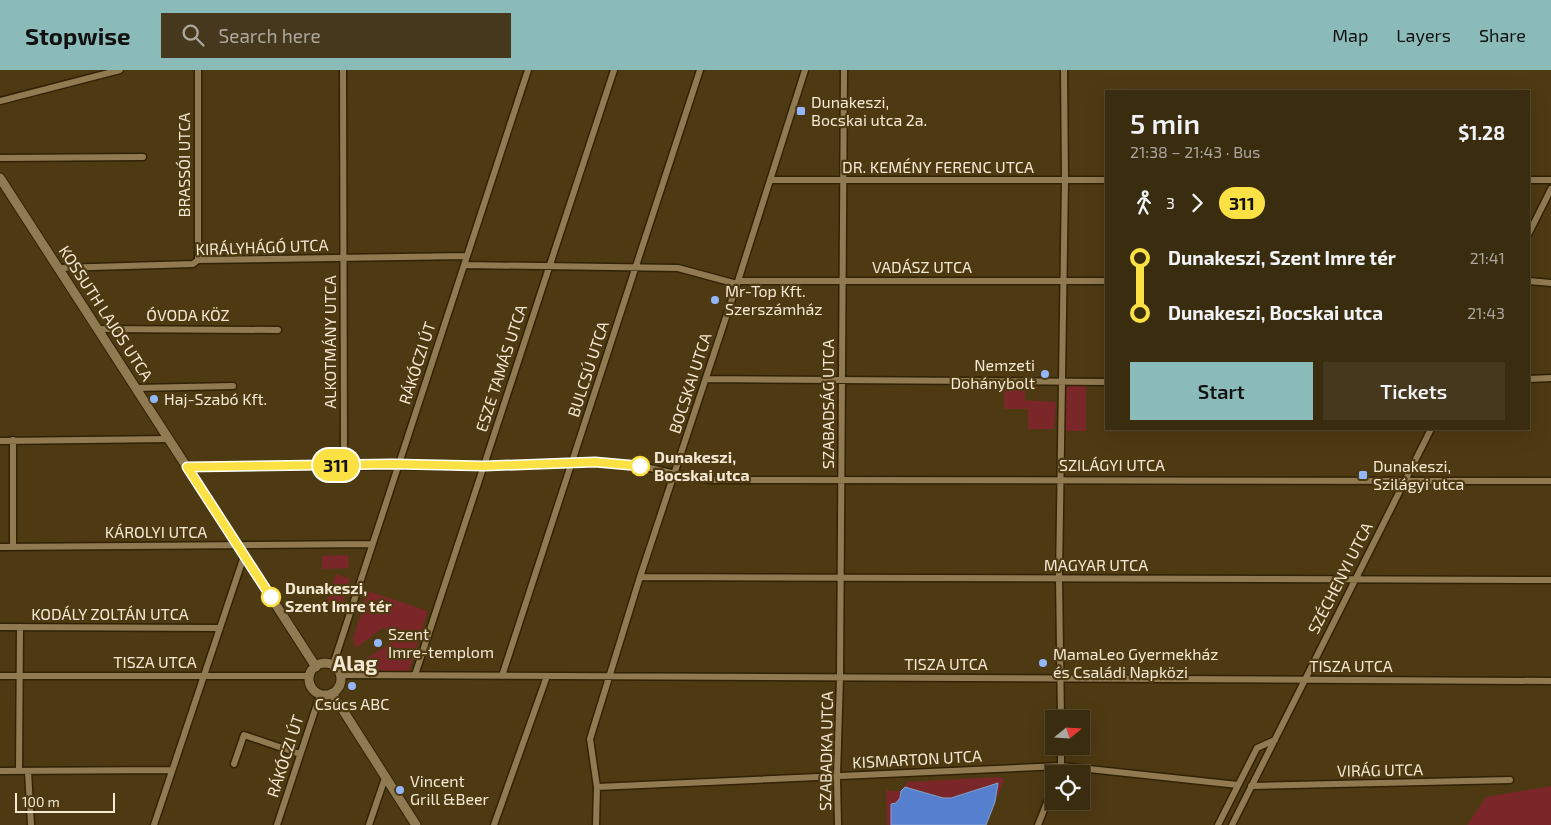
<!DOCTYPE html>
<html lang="en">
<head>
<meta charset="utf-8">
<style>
	body { margin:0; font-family:"Exo 2",sans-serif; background:#45381c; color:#f1f3f6; height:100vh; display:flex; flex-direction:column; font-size:19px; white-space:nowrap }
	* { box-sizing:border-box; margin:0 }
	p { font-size:16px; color:#aba79e }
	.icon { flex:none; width:28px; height:28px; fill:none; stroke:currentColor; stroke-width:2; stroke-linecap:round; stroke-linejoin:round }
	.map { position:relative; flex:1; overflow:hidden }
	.sheet { position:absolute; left:1105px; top:20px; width:425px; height:340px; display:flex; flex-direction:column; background:#3a2c0e; border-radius:0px; box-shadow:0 5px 20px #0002,0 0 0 1px #54482e }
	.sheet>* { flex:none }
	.badge { padding:0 10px; border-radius:16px; font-size:18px; line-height:32px }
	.needle { width:32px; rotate:72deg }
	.tools { position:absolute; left:1045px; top:640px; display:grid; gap:10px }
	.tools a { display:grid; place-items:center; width:45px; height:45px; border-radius:0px; background:#3a2c0e; box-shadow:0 5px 20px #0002,0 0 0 1px #54482e; font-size:25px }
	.scale { position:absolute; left:15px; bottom:12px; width:100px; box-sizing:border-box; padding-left:5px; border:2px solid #f4e8d3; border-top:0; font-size:14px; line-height:18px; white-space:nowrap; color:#f4e8d3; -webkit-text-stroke:4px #4e3a12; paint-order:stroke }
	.map>.badge { position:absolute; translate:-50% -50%; box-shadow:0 0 0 2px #fff }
	.legs { display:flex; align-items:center; gap:8px; height:55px; padding:0 25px; font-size:16px }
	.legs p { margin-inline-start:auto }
	.headline { display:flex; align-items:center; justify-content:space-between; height:85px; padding:0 25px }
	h1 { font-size:28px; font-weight:600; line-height:38px }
	.cta { display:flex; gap:10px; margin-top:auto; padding:10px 25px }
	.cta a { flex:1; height:58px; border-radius:0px; background:#8bbbb9; color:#111; font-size:20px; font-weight:600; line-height:58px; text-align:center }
	.cta a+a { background:#45381c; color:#f1f3f6 }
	ul { padding:0 25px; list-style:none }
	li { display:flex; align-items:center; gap:18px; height:55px; font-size:19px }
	li i { display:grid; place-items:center; width:8px; height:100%; margin:0 6px; background:currentColor }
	li i::after { content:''; width:12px; height:12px; margin:-6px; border:4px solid; border-radius:50%; background:#3a2c0e }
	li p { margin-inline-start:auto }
	li:first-child i { background:linear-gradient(#0000 50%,currentColor 0) }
	li:last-child i { background:linear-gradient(currentColor 50%,#0000 0) }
	header { display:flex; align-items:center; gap:30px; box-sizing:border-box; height:70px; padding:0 25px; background:#8bbbb9; color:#111 }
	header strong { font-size:24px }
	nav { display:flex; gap:28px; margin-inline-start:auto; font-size:18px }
	.search { width:350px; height:45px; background:#45381c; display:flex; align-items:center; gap:12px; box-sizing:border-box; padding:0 18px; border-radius:0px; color:#aba79e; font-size:19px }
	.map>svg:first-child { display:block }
	.green { fill:#7b272a }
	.water { fill:#5680cd; stroke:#859fcf }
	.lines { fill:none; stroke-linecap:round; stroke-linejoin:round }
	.minor-casing { stroke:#302203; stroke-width:9 }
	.tertiary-casing { stroke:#302203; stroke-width:11 }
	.minor { stroke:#907a52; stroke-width:6 }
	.tertiary { stroke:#907a52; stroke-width:9 }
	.line-1-casing { stroke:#fff; stroke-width:11 }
	.line-1 { stroke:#fbe143; stroke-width:8 }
	.poi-dot { fill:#92b7fd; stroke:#4e3a12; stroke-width:2 }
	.stop-1-dot { fill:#fff; stroke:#fbe143; stroke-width:2.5 }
	.labels { text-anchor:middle; stroke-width:4.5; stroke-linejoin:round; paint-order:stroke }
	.poi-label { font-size:16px; fill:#f4e8d3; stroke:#4e3a12; text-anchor:start }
	.street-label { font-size:16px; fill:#f4e8d3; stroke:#4e3a12 }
	.stop-label { font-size:16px; font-weight:bold; fill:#f4e8d3; stroke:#4e3a12; text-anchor:start }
	.district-label { font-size:21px; font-weight:bold; fill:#f4e8d3; stroke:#4e3a12 }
</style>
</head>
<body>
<header>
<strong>Stopwise</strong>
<div class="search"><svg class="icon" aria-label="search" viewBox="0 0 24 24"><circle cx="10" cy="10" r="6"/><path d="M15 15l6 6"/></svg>Search here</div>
<nav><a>Map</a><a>Layers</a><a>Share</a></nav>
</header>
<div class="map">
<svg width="1551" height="755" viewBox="0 0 1551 755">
	<rect width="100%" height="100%" fill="#4e3a12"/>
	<!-- green -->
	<path class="green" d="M1069 315H1086V361H1064V320Z
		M1004 317H1025V330L1056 332 1054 359H1028V339H1004Z
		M348 485 349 498 322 499V486Z
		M336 504 350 509 341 536 327 531Z
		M368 521 428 541 409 601H371L364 590 394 571 384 557 356 578 353 569Z
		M1001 707 1004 710 997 729 998 713 951 728H943L905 717 907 712Z
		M1551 716V755H1467L1486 727Z
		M886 718 889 721H901C900 728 899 733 891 734V755H887Z"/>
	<!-- water -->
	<path class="water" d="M998 713 995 732 986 755H891V734L896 733 900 728 901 721 905 717 943 728H951Z"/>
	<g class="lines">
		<!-- minor casing -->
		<g class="minor-casing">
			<path id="minor" d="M198 0V190
				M343 0 344 395
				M0 31 120 0
				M0 88 143 87
				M771 110H1106
				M1529 110H1551
				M1529 163 1551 119
				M464 195 678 198 737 214
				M59 198 193 194 198 190 467 186
				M738 211H1106
				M1529 211 1551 213
				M98 259 278 260
				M706 309 1106 312
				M1529 309 1551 308
				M136 318 233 316
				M13 370V477
				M0 371 169 369
				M187 397C285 396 383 396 482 396 527 396 572 391 618 393 649 395 679 407 710 410L1551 411
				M0 477 372 474
				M640 507 1551 510
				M0 557 220 558
				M333 595 528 0
				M340 605 1551 611
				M415 605 614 0
				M0 606H310
				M502 606 700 0
				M1061 649 1059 508 1065 110 1064 0
				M234 694 244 665 300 684
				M0 701 172 700
				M19 701 20 557
				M28 701 31 755
				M1058 704 1061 696V676
				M1251 716 1510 710
				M597 717 1061 696 1238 715
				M154 755 244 486
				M277 755 320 625
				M369 755 385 708
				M494 755 547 606
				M596 755 597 717 590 669 640 507 738 211 805 0
				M838 755 837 707 840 607 844 0
				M1038 755 1054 715
				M1218 755 1257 678 1275 670
				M1232 755 1431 359"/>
		</g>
		<!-- tertiary casing -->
		<g class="tertiary-casing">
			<path id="tertiary" d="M0 108 316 597
				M309 609a16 16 0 1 1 32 0a16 16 0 1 1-32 0Z
				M332 623 416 755"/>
		</g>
		<!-- minor -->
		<use href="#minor" class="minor"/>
		<!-- tertiary -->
		<use href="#tertiary" class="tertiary"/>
	</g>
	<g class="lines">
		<!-- line-1 casing -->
		<g class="line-1-casing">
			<path id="line-1" d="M271 527 187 397 393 394 484 396 595 392 640 396"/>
		</g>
		<!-- line-1 -->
		<use href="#line-1" class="line-1"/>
	</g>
	<!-- markers -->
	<g class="poi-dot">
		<rect x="796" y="36" width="10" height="10" rx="2.5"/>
		<circle cx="715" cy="230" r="5"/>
		<circle cx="1045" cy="304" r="5"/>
		<circle cx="154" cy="329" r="5"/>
		<rect x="1358" y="400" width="10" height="10" rx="2.5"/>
		<circle cx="378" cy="573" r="5"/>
		<circle cx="1043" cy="593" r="5"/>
		<circle cx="352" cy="616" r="5"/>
		<circle cx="400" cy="720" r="5"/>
	</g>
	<g class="stop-1-dot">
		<circle cx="640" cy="396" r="9"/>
		<circle cx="271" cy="527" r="9"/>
	</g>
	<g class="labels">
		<!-- poi labels -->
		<g class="poi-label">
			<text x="811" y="38">Dunakeszi,<tspan x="811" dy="18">Bocskai utca 2a.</tspan></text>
			<text x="725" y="227">Mr-Top Kft.<tspan x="725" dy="18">Szerszámház</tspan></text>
			<text x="1035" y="301" text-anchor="end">Nemzeti<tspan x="1035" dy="18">Dohánybolt</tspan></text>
			<text x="164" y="335">Haj-Szabó Kft.</text>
			<text x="1373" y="402">Dunakeszi,<tspan x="1373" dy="18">Szilágyi utca</tspan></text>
			<text x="388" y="570">Szent<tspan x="388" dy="18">Imre-templom</tspan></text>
			<text x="1053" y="590">MamaLeo Gyermekház<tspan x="1053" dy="18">és Családi Napközi</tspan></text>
			<text x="352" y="640" text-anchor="middle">Csúcs ABC</text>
			<text x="410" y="717">Vincent<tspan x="410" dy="18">Grill &amp;Beer</tspan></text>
		</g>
		<!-- street labels -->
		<g class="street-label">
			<text transform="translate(184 95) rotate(-90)" y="6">BRASSÓI UTCA</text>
			<text x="938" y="103">DR. KEMÉNY FERENC UTCA</text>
			<text transform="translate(262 177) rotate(-2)" y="6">KIRÁLYHÁGÓ UTCA</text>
			<text x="922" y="203">VADÁSZ UTCA</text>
			<text transform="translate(106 243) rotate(57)" y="6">KOSSUTH LAJOS UTCA</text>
			<text x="188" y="251">ÓVODA KÖZ</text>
			<text transform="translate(330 272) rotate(-90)" y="6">ALKOTMÁNY UTCA</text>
			<text transform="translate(417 293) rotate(-72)" y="6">RÁKÓCZI ÚT</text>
			<text transform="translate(501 298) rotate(-72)" y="6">ESZE TAMÁS UTCA</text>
			<text transform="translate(588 299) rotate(-72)" y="6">BULCSÚ UTCA</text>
			<text transform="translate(690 313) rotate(-72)" y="6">BOCSKAI UTCA</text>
			<text transform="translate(828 334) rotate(-90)" y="6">SZABADSÁG UTCA</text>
			<text x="1112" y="401">SZILÁGYI UTCA</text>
			<text x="156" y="468">KÁROLYI UTCA</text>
			<text x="1096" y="501">MAGYAR UTCA</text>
			<text transform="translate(1340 508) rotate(-63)" y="6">SZÉCHENYI UTCA</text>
			<text x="110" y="550">KODÁLY ZOLTÁN UTCA</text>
			<text x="155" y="598">TISZA UTCA</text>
			<text x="946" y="600">TISZA UTCA</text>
			<text x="1351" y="602">TISZA UTCA</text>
			<text transform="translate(826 681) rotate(-89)" y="6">SZABADKA UTCA</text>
			<text transform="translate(285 686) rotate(-72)" y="6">RÁKÓCZI ÚT</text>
			<text transform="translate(917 689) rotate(-3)" y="6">KISMARTON UTCA</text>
			<text transform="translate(1380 700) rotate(-1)" y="6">VIRÁG UTCA</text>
		</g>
		<!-- stop labels -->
		<g class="stop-label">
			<text x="654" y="393">Dunakeszi,<tspan x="654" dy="18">Bocskai utca</tspan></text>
			<text x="285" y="524">Dunakeszi,<tspan x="285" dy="18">Szent Imre tér</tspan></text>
		</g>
		<!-- district labels -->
		<g class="district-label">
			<text x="355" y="601">Alag</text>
		</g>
	</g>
</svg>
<div class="tools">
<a><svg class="needle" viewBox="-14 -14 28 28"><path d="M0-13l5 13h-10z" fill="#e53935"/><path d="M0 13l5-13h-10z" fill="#aba79e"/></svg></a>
<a><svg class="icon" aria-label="locate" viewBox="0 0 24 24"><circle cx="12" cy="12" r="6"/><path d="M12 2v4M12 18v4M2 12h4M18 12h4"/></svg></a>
</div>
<div class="scale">100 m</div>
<b class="badge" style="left:336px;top:395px;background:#fbe143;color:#111">311</b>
<section class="sheet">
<div class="headline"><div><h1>5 min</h1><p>21:38 – 21:43 · Bus</p></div><b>$1.28</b></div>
<div class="legs"><svg class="icon" aria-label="walk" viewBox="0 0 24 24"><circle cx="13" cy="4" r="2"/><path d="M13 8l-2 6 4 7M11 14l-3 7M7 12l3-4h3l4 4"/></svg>3<svg class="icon" aria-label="forward" viewBox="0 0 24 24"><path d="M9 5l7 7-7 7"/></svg><b class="badge" style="background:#fbe143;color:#111">311</b></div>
<ul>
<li><i style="color:#fbe143"></i><b>Dunakeszi, Szent Imre tér</b><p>21:41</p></li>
<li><i style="color:#fbe143"></i><b>Dunakeszi, Bocskai utca</b><p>21:43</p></li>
</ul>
<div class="cta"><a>Start</a><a>Tickets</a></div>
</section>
</div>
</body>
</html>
